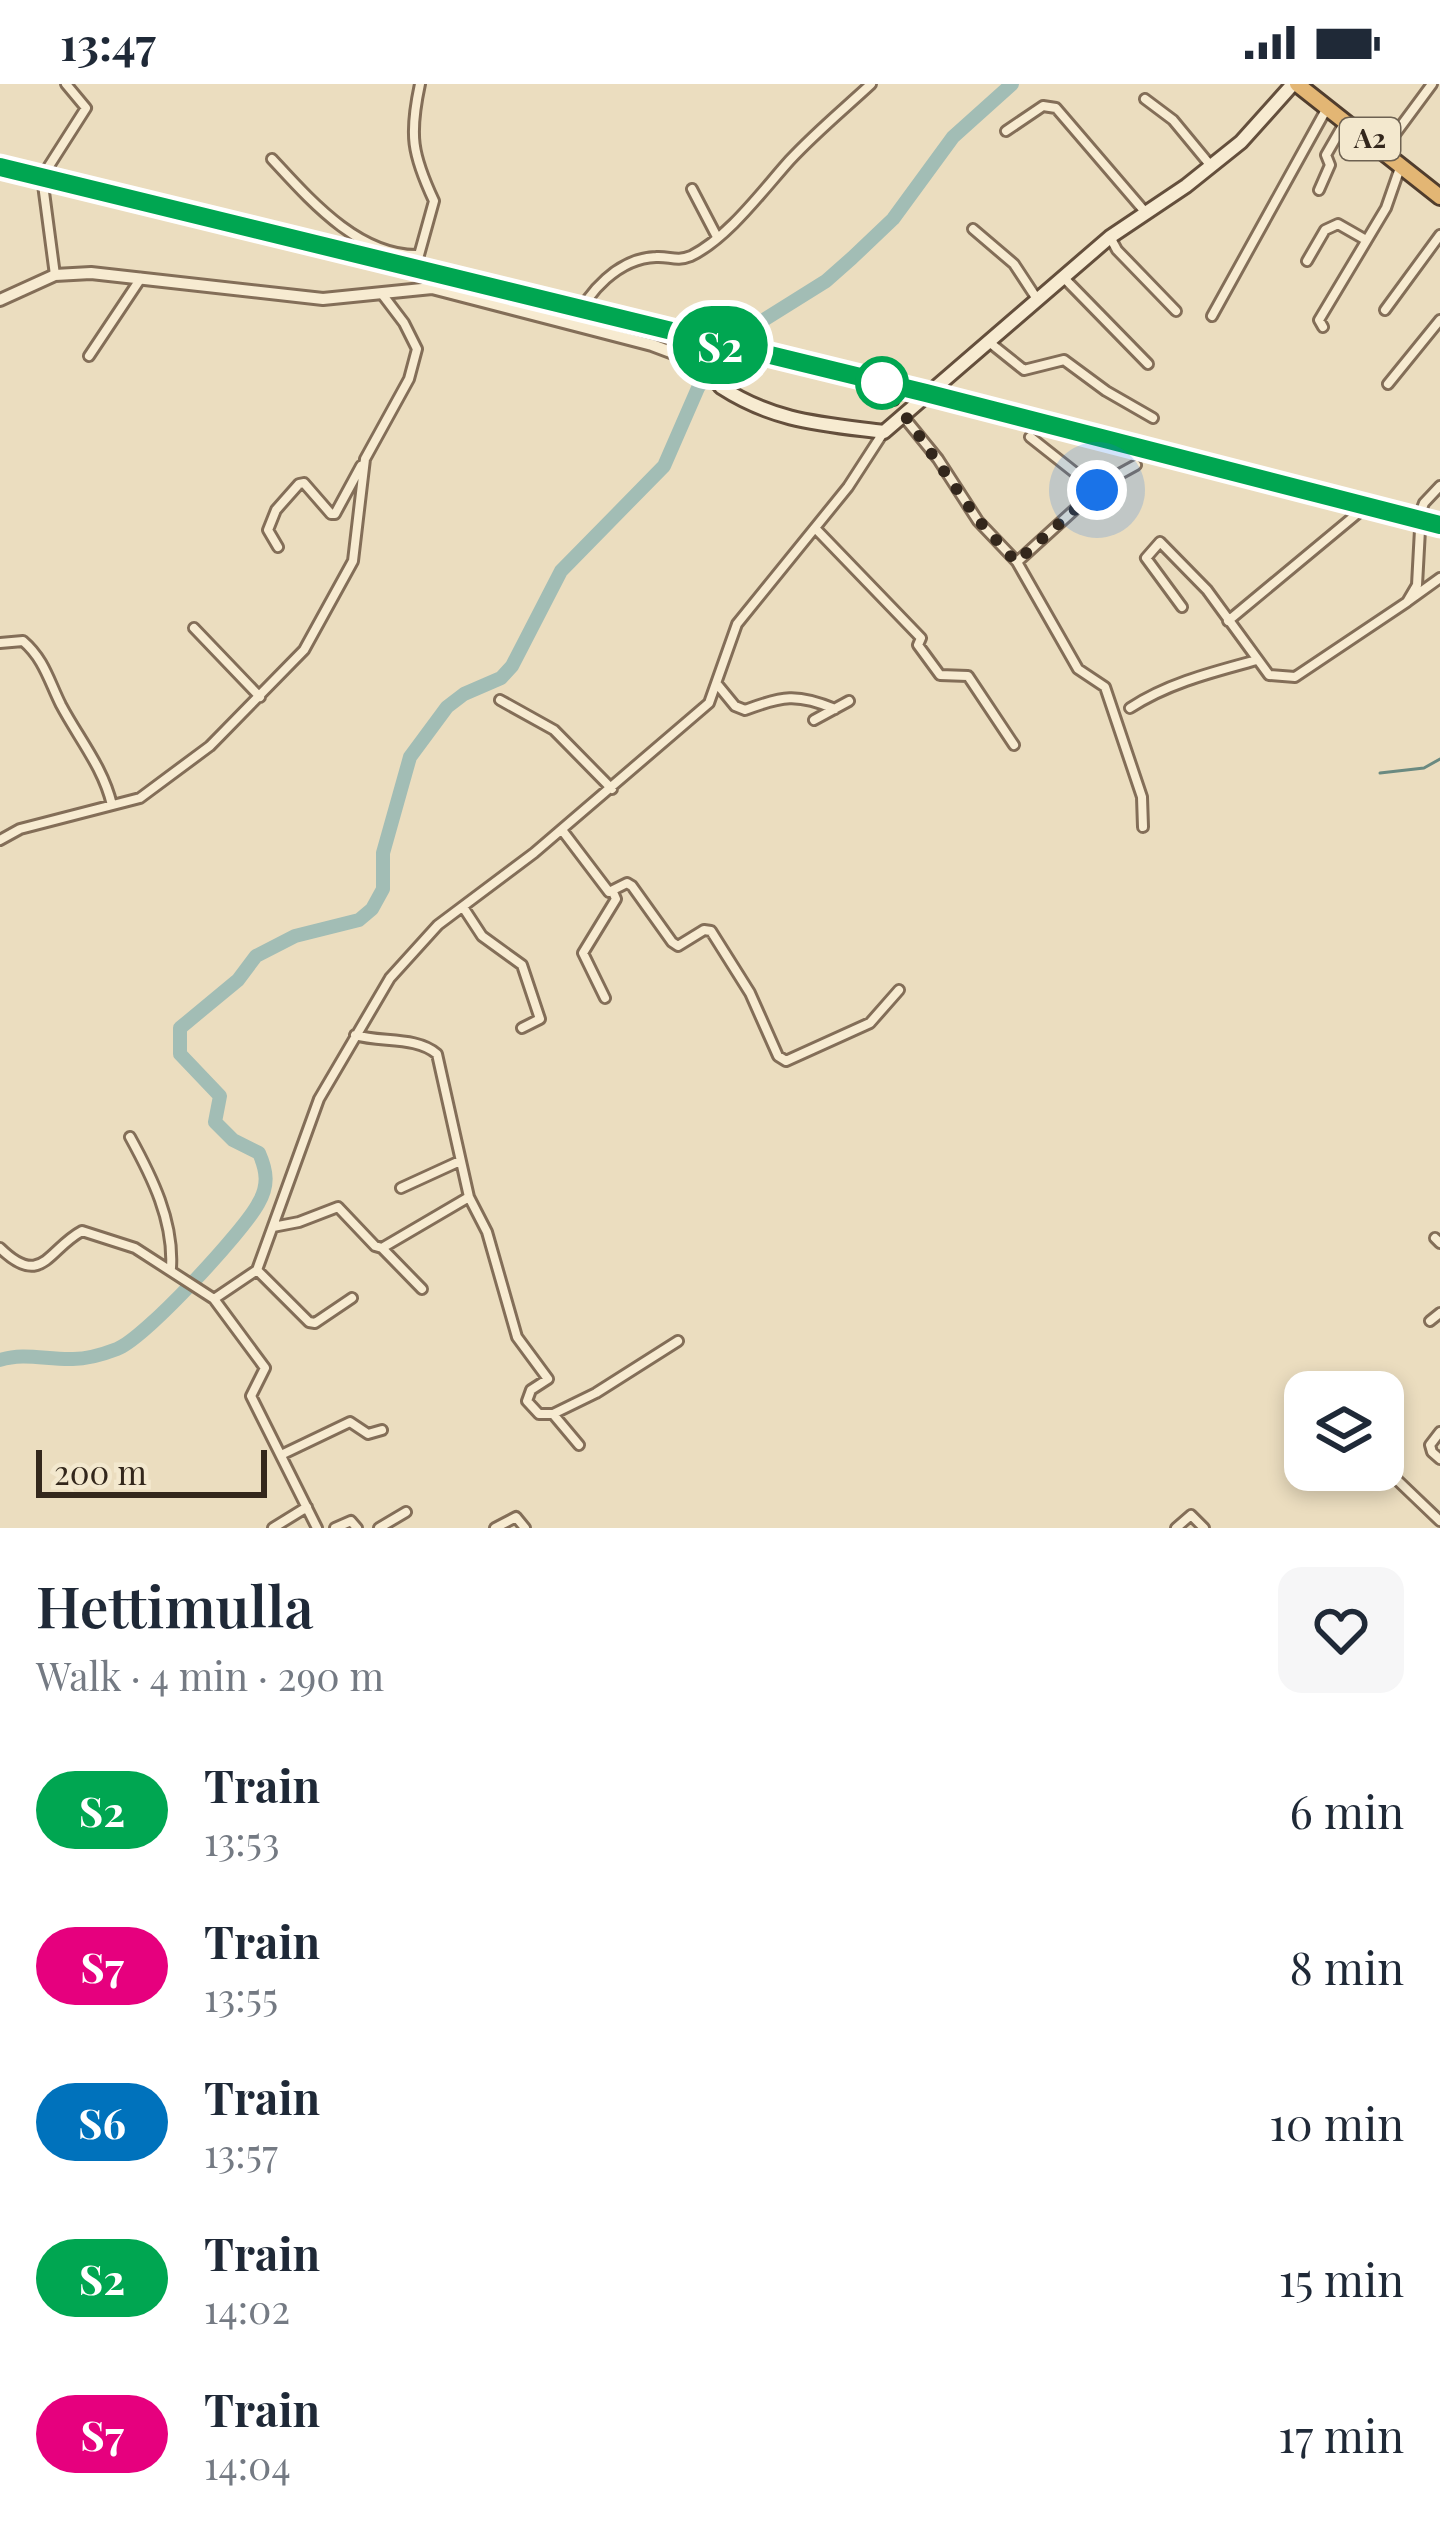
<!DOCTYPE html>
<html lang="en">
<head>
<meta charset="utf-8">
<style>
	body { margin:0; font-family:"Playfair Display",serif; background:#f6f6f7; color:#1f2937; height:100vh; display:flex; flex-direction:column; font-size:45px; white-space:nowrap }
	* { box-sizing:border-box; margin:0 }
	p { font-size:39px; color:#747a83 }
	.icon { flex:none; width:66px; height:66px; fill:none; stroke:currentColor; stroke-width:2; stroke-linecap:round; stroke-linejoin:round }
	.map { position:relative; height:1444px; overflow:hidden }
	.side { display:flex; flex-direction:column; background:#fff; flex:1 }
	.side>* { flex:none }
	.badge { padding:0 24px; border-radius:39px; font-size:42px; line-height:78px }
	.tools { position:absolute; left:1284px; top:1287px; display:grid; gap:24px }
	.tools a { display:grid; place-items:center; width:120px; height:120px; border-radius:24px; background:#fff; box-shadow:0 6px 18px #0003; font-size:60px }
	.scale { position:absolute; left:36px; bottom:30px; width:231px; box-sizing:border-box; padding-left:12px; border:6px solid #33271c; border-top:0; font-size:33px; line-height:42px; white-space:nowrap; color:#33271c; -webkit-text-stroke:9px #f3e8ce; paint-order:stroke }
	.you { position:absolute; width:60px; height:60px; margin:-30px; border:9px solid #fff; border-radius:50%; background:#1a73e8; box-shadow:0 0 0 18px #1a73e833 }
	.map>.badge { position:absolute; translate:-50% -50%; box-shadow:0 0 0 6px #fff }
	.round { display:grid; place-items:center; flex:none; width:126px; height:126px; border-radius:24px; background:#f6f6f7 }
	.head { display:flex; align-items:center; justify-content:space-between; height:204px; padding:0 36px }
	h1 { font-size:57px; font-weight:600; line-height:90px }
	ul { padding:0; list-style:none }
	li { display:flex; align-items:center; gap:36px; height:156px; padding:0 36px }
	li div { flex:1 }
	li b { display:block; font-size:45px }
	li em { font-style:normal }
	li .badge { min-width:132px; font-weight:700; text-align:center }
	.status { display:flex; justify-content:space-between; align-items:center; height:84px; padding:0 60px; background:#fff; direction:ltr }
	.status svg { height:33px; fill:currentColor }
	.map>svg:first-child { display:block }
	.lines { fill:none; stroke-linecap:round; stroke-linejoin:round }
	.stream { stroke:#6a8a81; stroke-width:3 }
	.river { stroke:#a2bdb5; stroke-width:14 }
	.minor-casing { stroke:#836e58; stroke-width:14 }
	.tertiary-casing { stroke:#836e58; stroke-width:16 }
	.secondary-casing { stroke:#644f3c; stroke-width:18 }
	.trunk-casing { stroke:#503d2d; stroke-width:20 }
	.minor { stroke:#f7ebd1; stroke-width:8 }
	.tertiary { stroke:#f7ebd1; stroke-width:10 }
	.secondary { stroke:#f7ebd1; stroke-width:12 }
	.trunk { stroke:#e3b674; stroke-width:14 }
	.rail { stroke:#33271c; stroke-width:3; stroke-dasharray:21 21; stroke-linecap:butt }
	.line-casing { stroke:#fff; stroke-width:27 }
	.line { stroke:#00a651; stroke-width:18 }
	.walk { stroke:#33271c; stroke-width:12; stroke-dasharray:0 21.6 }
	.stop-dot { fill:#fff; stroke:#00a651; stroke-width:6 }
	.labels { text-anchor:middle; stroke-width:9; stroke-linejoin:round; paint-order:stroke }
	.shield { fill:#f3e8ce; stroke:#6d6151; stroke-width:3 }
	.shield-label { font-size:27px; font-weight:bold; fill:#33271c }
</style>
</head>
<body>
<div class="status"><b>13:47</b><svg viewBox="0 0 49 12"><path d="M0 12V9h3v3zM5 12V6h3v6zM10 12V3h3v9zM15 12V0h3v12zM26 1h20v11H26zM47 4h2v5h-2z"/></svg></div>
<div class="map">
<svg width="1440" height="1444" viewBox="0 0 1440 1444">
	<rect width="100%" height="100%" fill="#ebddbf"/>
	<g class="lines">
		<!-- stream -->
		<path class="stream" d="M1380 689 1424 684 1440 675"/>
		<!-- river -->
		<path class="river" d="M0 1276C23 1268 48 1276 73 1275 87 1275 104 1270 117 1265 144 1255 243 1148 258 1120 269 1102 267 1087 259 1069L233 1056 215 1038 220 1012 180 970V944L238 896 256 872 295 852 359 836 372 825 383 805V769L410 673 447 623 464 610 501 594 512 582 561 487 664 382 698 304 718 273 741 250 826 197 852 174 893 135 953 53 1012 0"/>
		<!-- minor casing -->
		<g class="minor-casing">
			<path id="minor" d="M1145 15 1173 36 1211 82
				M1006 47 1043 22 1056 24 1146 129
				M1384 65 1432 0
				M272 75C310 116 359 173 419 171L434 117C412 70 409 51 420 0
				M692 105 716 151
				M1319 106 1330 81 1326 71 1345 38
				M973 145 1014 180 1037 215
				M1110 153 1117 166 1176 227
				M1307 177 1325 146 1338 140 1366 156
				M55 191 42 93 86 24 66 0
				M1064 194 1148 280
				M1385 226 1440 151
				M1212 232 1327 24
				M574 240C587 208 619 174 656 173 670 172 676 178 691 172 728 154 763 106 790 76 815 49 844 25 871 0
				M1323 243 1319 236 1386 124 1401 81
				M989 258 1024 286 1064 276 1106 307 1153 334
				M89 272 141 194
				M1388 300 1440 236
				M903 332 938 375 978 437 1017 478 1078 585 1105 603 1142 713 1143 743
				M1030 353 1097 406
				M815 444 921 554 918 561 940 591 968 592 1014 661
				M278 463 268 446 276 426 299 400 304 399 331 430H335L361 382
				M1017 478 1105 398 1136 381
				M1408 517 1440 494
				M1182 523 1146 474 1160 458 1207 506 1269 591 1295 593 1407 518 1417 501 1421 427 1424 419 1440 402
				M1228 537 1358 429
				M194 544 260 613
				M0 559 23 557C44 575 49 597 61 621 79 655 103 683 112 721
				M717 600 735 622 745 626C782 612 797 609 835 625
				M500 616 554 646 612 705
				M1130 624C1168 599 1213 588 1257 576
				M814 636 849 617
				M562 746 609 808 627 799 632 802 672 858 678 862 704 846 711 847 750 909 778 972 786 977 870 939 899 906
				M0 756 20 745 140 714 210 662 304 566 353 477 365 375 409 295 417 265 404 239 382 210
				M463 823 482 852 522 881 540 935 522 944
				M605 914 583 869 616 815 613 808
				M355 951C381 959 416 952 437 970L469 1113
				M130 1053C152 1093 174 1137 171 1184
				M401 1104 460 1077
				M273 1143 299 1138 338 1123 375 1162 382 1164 469 1113 487 1148 517 1253 548 1295 531 1306 527 1317 539 1330H553L579 1361
				M1435 1154 1440 1159
				M0 1164C42 1205 48 1165 82 1147L135 1164 214 1215 257 1186 319 1015 390 894 438 841 534 769 709 619 737 540 848 403 883 349
				M382 1164 422 1205
				M257 1186 309 1238 315 1239 352 1214
				M214 1215 265 1284 251 1312 317 1444
				M1430 1237 1440 1229
				M553 1330 596 1309 678 1257
				M1440 1348 1430 1361 1432 1368 1440 1375
				M281 1371 350 1338 368 1350 382 1346
				M1394 1393 1440 1437
				M273 1444 307 1423
				M335 1444 351 1437 357 1444
				M379 1444 406 1428
				M495 1444 516 1433 525 1444
				M1176 1444 1191 1431 1204 1444"/>
		</g>
		<!-- tertiary casing -->
		<g class="tertiary-casing">
			<path id="tertiary" d="M0 216 55 191 91 189 323 215 432 204 652 261 676 270 721 303"/>
		</g>
		<!-- secondary casing -->
		<g class="secondary-casing">
			<path id="secondary" d="M721 303C775 338 822 340 884 348L1110 153 1186 102 1241 58 1293 0"/>
		</g>
		<!-- trunk casing -->
		<g class="trunk-casing">
			<path id="trunk" d="M1297 0 1440 113"/>
		</g>
		<!-- minor -->
		<use href="#minor" class="minor"/>
		<!-- tertiary -->
		<use href="#tertiary" class="tertiary"/>
		<!-- secondary -->
		<use href="#secondary" class="secondary"/>
		<!-- trunk -->
		<use href="#trunk" class="trunk"/>
		<!-- rail -->
		<path class="rail" d="M0 82 926 309 1440 441"/>
	</g>
	<g class="lines">
		<!-- line casing -->
		<g class="line-casing">
			<path id="line" d="M0 83 926 309 1440 441"/>
		</g>
		<!-- line -->
		<use href="#line" class="line"/>
		<!-- walk -->
		<path class="walk" d="M882 299 979 437 1016 478 1097 406"/>
	</g>
	<!-- markers -->
	<circle class="stop-dot" cx="882" cy="299" r="24"/>
	<g class="labels">
		<!-- shield labels -->
		<rect class="shield" x="1340" y="34" width="60" height="42" rx="9"/>
		<g class="shield-label">
			<text x="1370" y="64">A2</text>
		</g>
	</g>
</svg>
<div class="tools">
<a><svg class="icon" aria-label="layers" viewBox="0 0 24 24"><path d="M12 4l9 5-9 5-9-5zM3 14l9 5 9-5"/></svg></a>
</div>
<div class="scale">200 m</div>
<div class="you" style="left:1097px;top:406px"></div>
<b class="badge" style="left:720px;top:261px;background:#00a651;color:#fff">S2</b>
</div>
<section class="side">
<div class="head"><div><h1>Hettimulla</h1><p>Walk · 4 min · 290 m</p></div><a class="round"><svg class="icon" aria-label="heart" viewBox="0 0 24 24"><path d="M12 20l-8-8c-3-5 5-10 8-4 3-6 11-1 8 4z"/></svg></a></div>
<ul>
<li><span class="badge" style="background:#00a651;color:#fff">S2</span><div><b>Train</b><p>13:53</p></div><em>6 min</em></li>
<li><span class="badge" style="background:#e6007e;color:#fff">S7</span><div><b>Train</b><p>13:55</p></div><em>8 min</em></li>
<li><span class="badge" style="background:#0072bc;color:#fff">S6</span><div><b>Train</b><p>13:57</p></div><em>10 min</em></li>
<li><span class="badge" style="background:#00a651;color:#fff">S2</span><div><b>Train</b><p>14:02</p></div><em>15 min</em></li>
<li><span class="badge" style="background:#e6007e;color:#fff">S7</span><div><b>Train</b><p>14:04</p></div><em>17 min</em></li>
</ul>
</section>
</body>
</html>
